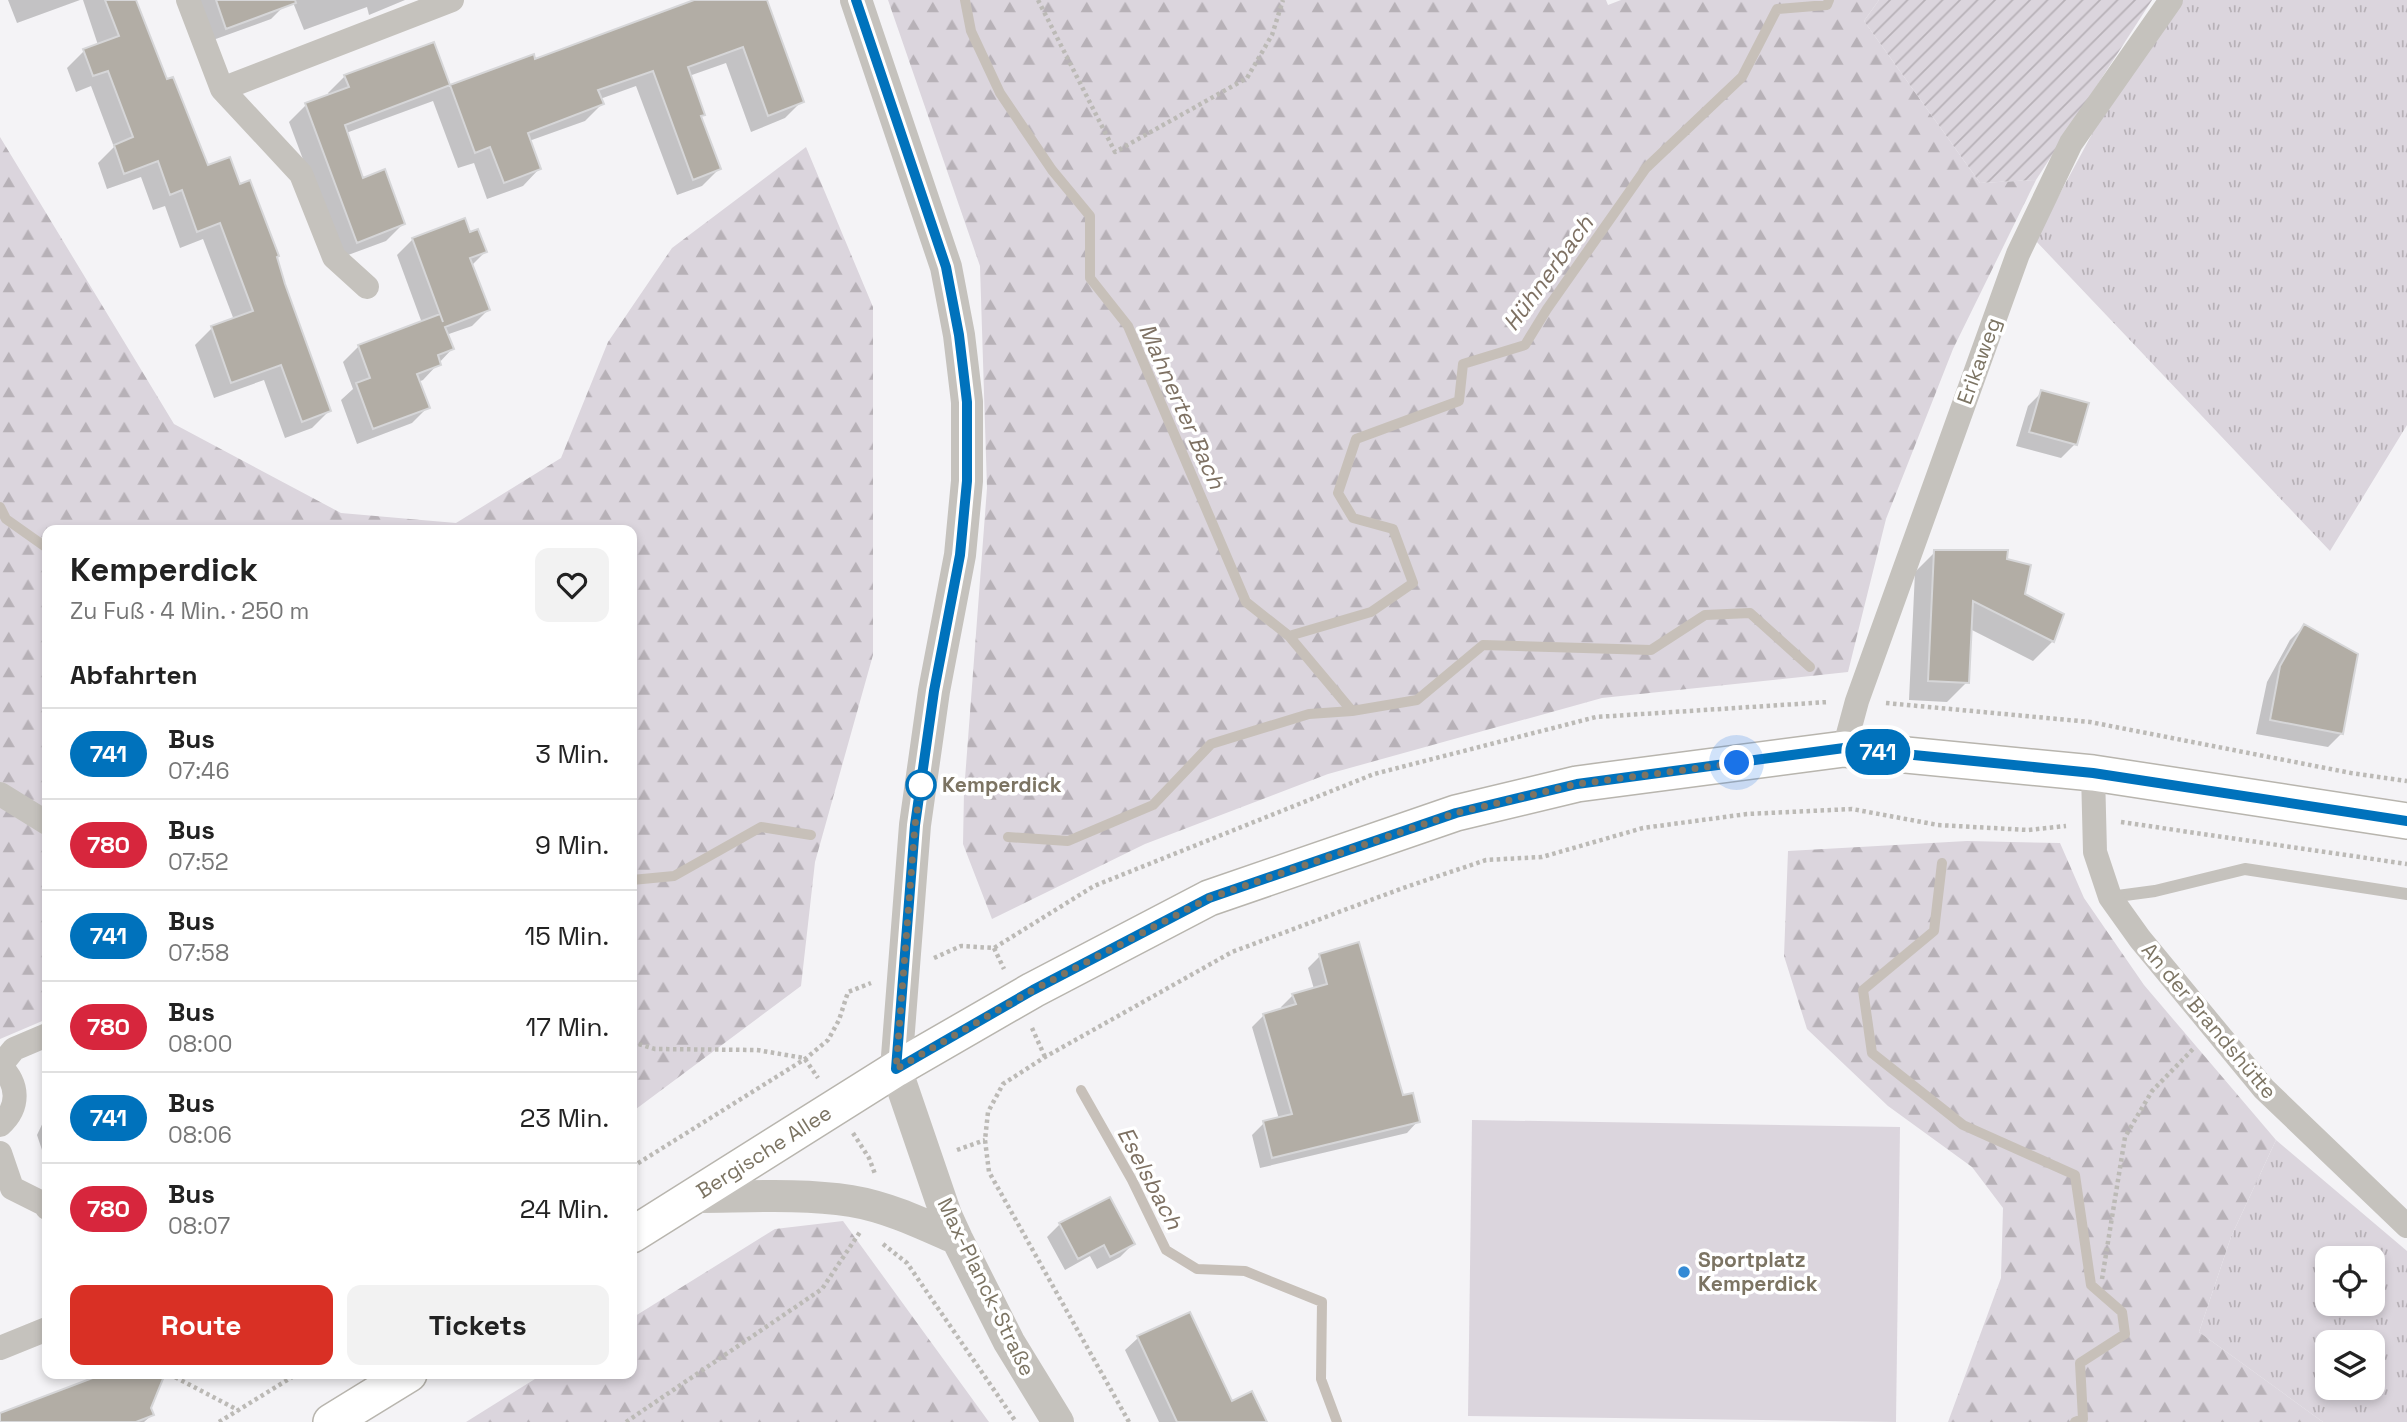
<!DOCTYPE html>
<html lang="de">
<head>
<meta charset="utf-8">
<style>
	body { margin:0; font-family:"Space Grotesk",sans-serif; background:#f2f2f2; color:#222; height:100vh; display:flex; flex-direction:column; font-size:26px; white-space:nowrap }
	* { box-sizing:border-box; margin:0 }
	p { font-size:23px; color:#767676 }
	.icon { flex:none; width:38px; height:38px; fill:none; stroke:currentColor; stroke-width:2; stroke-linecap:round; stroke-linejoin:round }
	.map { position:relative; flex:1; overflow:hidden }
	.panel { position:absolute; left:42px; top:525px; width:595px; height:854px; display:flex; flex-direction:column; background:#fff; border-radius:14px; box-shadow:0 4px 10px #0003 }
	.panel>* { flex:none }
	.badge { padding:0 14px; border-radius:23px; font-size:24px; line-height:46px }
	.fabs { position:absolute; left:2315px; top:1246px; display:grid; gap:14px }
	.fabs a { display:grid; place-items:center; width:70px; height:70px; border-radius:14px; background:#fff; box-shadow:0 4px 10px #0003; font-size:35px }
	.you { position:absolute; width:35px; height:35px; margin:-18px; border:5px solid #fff; border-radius:50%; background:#1a73e8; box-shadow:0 0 0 10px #1a73e833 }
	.map>.badge { position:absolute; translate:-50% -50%; box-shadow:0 0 0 4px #fff }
	h2 { padding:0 28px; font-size:26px; line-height:63px }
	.round { display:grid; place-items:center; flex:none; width:74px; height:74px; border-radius:14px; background:#f2f2f2 }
	.headline { display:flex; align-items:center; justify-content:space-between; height:119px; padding:0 28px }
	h1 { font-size:33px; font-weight:800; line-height:52px }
	.button { display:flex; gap:14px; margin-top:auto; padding:14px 28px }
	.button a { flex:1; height:80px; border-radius:14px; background:#d93025; color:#fff; font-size:28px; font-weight:800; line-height:80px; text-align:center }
	.button a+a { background:#f2f2f2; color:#222 }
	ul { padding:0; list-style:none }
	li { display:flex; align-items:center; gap:21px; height:91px; padding:0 28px; border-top:2px solid #e0e0e0 }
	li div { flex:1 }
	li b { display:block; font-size:26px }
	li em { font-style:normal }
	li .badge { min-width:77px; font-weight:700; text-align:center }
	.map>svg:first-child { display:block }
	.grass { fill:url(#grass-tufts); fill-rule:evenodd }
	.forest { fill:url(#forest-firs) }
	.garden { fill:url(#garden-furrows) }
	.pitch { fill:#dbd5dd }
	.shadow { fill:#0003 }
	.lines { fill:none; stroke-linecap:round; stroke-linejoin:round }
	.stream { stroke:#c7c0b9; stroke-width:10 }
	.building { fill:#b2ada5; stroke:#d6d6d8; stroke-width:2 }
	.secondary-casing { stroke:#b8b5ae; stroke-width:38 }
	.path { stroke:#bcbab6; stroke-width:4.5; stroke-dasharray:3.5 3.5; stroke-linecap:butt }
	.service { stroke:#c5c2bd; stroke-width:12 }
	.minor { stroke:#c5c2bd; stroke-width:24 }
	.tertiary { stroke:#c5c2bd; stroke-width:32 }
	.secondary { stroke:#fff; stroke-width:35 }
	.line-casing { stroke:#fff; stroke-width:16 }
	.line { stroke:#0072bc; stroke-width:10 }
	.walk { stroke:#7c7463; stroke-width:7; stroke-dasharray:0 12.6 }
	.stop-dot { fill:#fff; stroke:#0072bc; stroke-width:3.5 }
	.poi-dot { fill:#348ad5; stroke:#fff; stroke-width:2.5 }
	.labels { text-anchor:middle; stroke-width:7; stroke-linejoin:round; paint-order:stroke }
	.street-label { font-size:21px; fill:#7c7463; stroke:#fff }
	.stop-label { font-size:21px; font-weight:bold; fill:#7c7463; stroke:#fff; text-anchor:start }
	.poi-label { font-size:21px; font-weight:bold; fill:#7c7463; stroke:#fff; text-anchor:start }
	.water-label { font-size:23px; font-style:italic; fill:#7e7163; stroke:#fff }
</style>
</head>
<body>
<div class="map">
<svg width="2407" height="1422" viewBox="0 0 2407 1422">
	<defs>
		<pattern id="grass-tufts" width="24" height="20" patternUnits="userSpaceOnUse" patternTransform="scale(1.75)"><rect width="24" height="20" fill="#dbd5dd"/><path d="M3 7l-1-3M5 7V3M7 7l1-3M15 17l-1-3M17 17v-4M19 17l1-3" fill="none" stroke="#b7b1b7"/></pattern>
		<pattern id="forest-firs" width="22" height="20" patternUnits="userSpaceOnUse" patternTransform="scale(1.75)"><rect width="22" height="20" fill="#dbd5dd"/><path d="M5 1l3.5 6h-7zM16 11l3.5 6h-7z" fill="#b7b1b7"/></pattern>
		<pattern id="garden-furrows" width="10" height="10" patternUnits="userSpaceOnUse" patternTransform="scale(1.75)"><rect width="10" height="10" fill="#dbd5dd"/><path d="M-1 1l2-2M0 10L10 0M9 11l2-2" fill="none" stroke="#b7b1b7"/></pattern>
	</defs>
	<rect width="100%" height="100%" fill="#f4f3f6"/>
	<!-- grass -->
	<path class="grass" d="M2182 0H2407V425L2330 551 2035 240 2099 121Z
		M2276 1140 2407 1251V1422H2323L2199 1332 2231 1237ZM2328 1258H2373V1304H2328ZM2328 1342H2373V1388H2328Z"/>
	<!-- forest -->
	<path class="forest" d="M888 0H1606L1608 5 1621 0H1879L1864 21 1980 183 2036 180 1953 349 1886 519 1848 672 1602 698 1328 774 1145 844 992 919 963 844 964 792 987 488 980 266Z
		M0 137 174 424 341 513 456 523 561 458 608 342 672 248 806 147 873 307V655L815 862 801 986 632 1112V530H47V1019L0 1039Z
		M1967 841 2060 843 2084 898 2144 985 2276 1140 2231 1237 2199 1332 2323 1422H1948L2001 1278 2003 1208 1972 1167 1888 1106 1807 1029 1784 956 1788 851Z
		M843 1221 989 1422H466L543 1374H632V1318L775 1229Z"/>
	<!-- garden -->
	<path class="garden" d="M1879 0H2152L2036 180 1980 183 1864 21Z"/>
	<!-- pitch -->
	<path class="pitch" d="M1472 1120 1900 1127 1896 1422 1468 1416Z"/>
	<!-- shadow -->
	<path class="shadow" d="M8 0H80L17 23Z
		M83 0H135L166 82 207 168 239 187 275 258 329 411 312 428 285 438 264 380 214 398 195 345 212 328 234 320 203 239 180 248 165 206 153 210 141 177 107 189 98 163 114 147 91 86 76 92 67 68 84 51 98 45Z
		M198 0H282L284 6 271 19 213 40Z
		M292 0H405L369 15 367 7 304 30Z
		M699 0H767L766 1 802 101 785 118 751 132 726 63 689 76 703 114 700 118 719 169 702 186 677 195 636 86 600 99 602 104 585 121 529 141 539 169 523 186 487 199 474 163 458 168 433 101 346 133 362 180 403 224 386 241 340 258 289 122 306 105 330 96 328 93 345 76 433 44 449 87 533 56 534 61Z
		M469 235 485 252 471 266 488 310 472 326 446 335 452 349 423 380 418 382 428 407 412 423 357 444 341 400 353 389 343 362 359 346 422 323 397 255 413 239Z
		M2042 392 2075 444 2061 458 2016 446 2028 406Z
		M1935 552 2005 560 2023 595 2062 615 2053 641 2033 661 1970 629 1967 682 1947 702 1909 700 1915 572Z
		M2304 626 2342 733 2328 747 2256 734 2267 682 2290 640Z
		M1320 956 1402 1097 1418 1121 1407 1133 1260 1168 1252 1135 1264 1123 1279 1119 1252 1027 1264 1015 1282 1010 1281 1007 1293 995 1314 989 1308 968Z
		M47 1114V1165L37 1135Z
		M1060 1224 1133 1244 1120 1257 1097 1269 1090 1256 1065 1270 1047 1237Z
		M1189 1314 1231 1403 1265 1422H1159L1125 1350 1138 1338Z
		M107 1374H164L149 1408 152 1415 144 1422H0V1415Z"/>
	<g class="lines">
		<!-- stream -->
		<path class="stream" d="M965 0 971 31 1000 93 1052 170 1090 216V278L1128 326 1246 602 1289 636
			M0 507 6 519 47 548
			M1352 711 1289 636 1371 612 1413 583 1393 529 1353 518 1338 493 1356 439 1459 401 1463 364 1525 345 1547 309 1646 168 1742 77 1777 9 1827 5 1829 0
			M1008 837 1068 841 1153 805 1211 744 1309 714 1352 711 1417 700 1483 645 1651 650 1705 615 1750 613 1810 667
			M1942 863 1934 931 1863 990 1872 1053 1963 1125 2075 1175 2091 1285 2122 1312 2125 1334 2080 1363 2083 1419 2075 1422
			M632 880 674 876 761 827 811 835
			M1081 1090 1132 1180 1166 1250 1197 1269 1245 1271 1322 1302 1321 1379 1337 1422"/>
	</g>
	<!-- building -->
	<path class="building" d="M105 0H136L167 79 173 77 208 165 230 157 240 184 250 180 279 256 277 257 285 284 331 411 302 422 281 365 231 383 211 326 253 311 220 223 197 232 182 190 170 195 158 161 124 174 114 145 133 137 108 71 93 76 83 49 119 36Z
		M216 0H295L296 3 226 29Z
		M694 0H767L804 102 768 116 743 47 688 67 705 115 701 116 721 169 693 180 653 71 598 90 604 104 528 133 541 169 504 183 490 147 475 153 450 85 345 125 363 178 385 169 405 224 357 243 305 103 349 87 344 75 434 42 450 85 534 54 535 59Z
		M465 218 470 232 478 229 487 252 470 258 490 310 445 327 454 349 438 355 441 365 417 374 430 408 373 429 356 383 370 378 358 345 440 314 443 322 412 238Z
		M2041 390 2089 403 2077 445 2029 432Z
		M1934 550H2008L2007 559 2031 565 2025 594 2064 614 2054 642 1973 601 1969 683 1928 681Z
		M2304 624 2358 654 2343 734 2270 720 2280 666Z
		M1359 942 1403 1095 1413 1093 1420 1122 1272 1158 1263 1121 1292 1114 1263 1014 1296 1004 1292 994 1327 984 1319 954Z
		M1110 1197 1135 1244 1110 1257 1104 1245 1078 1259 1059 1223Z
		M1190 1312 1232 1401 1252 1391 1267 1422H1177L1137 1336Z
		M103 1374H165L151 1408 154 1415 136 1422H0V1413Z"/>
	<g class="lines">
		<!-- secondary casing -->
		<g class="secondary-casing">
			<g id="secondary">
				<path id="s1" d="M632 1235 896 1069 1033 990 1209 898 1456 813 1577 784 1844 749 2093 773 2407 821"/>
				<path d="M331 1422 409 1374"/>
			</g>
		</g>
		<!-- path -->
		<path class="path" d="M1038 0 1115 152 1247 78 1272 35 1283 0
			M1886 703 2090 722 2351 773 2407 781
			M2121 822 2407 864
			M994 948 1004 969
			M934 958 961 946 994 948 1094 886 1374 774 1596 717 1828 702
			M1032 1028 1045 1057
			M632 1042 655 1049 757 1050 804 1058
			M805 1059 818 1078
			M853 1133 869 1158 875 1174
			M957 1150 985 1140
			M632 1167 805 1059 828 1040 839 1020 848 992 871 983
			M883 1244 907 1263 1016 1422
			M2102 1279 2125 1137 2152 1091 2195 1047
			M169 1374 238 1410
			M219 1422 297 1374
			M626 1422 822 1289 860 1232
			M1129 1422 989 1172 985 1140 988 1112 1003 1084 1045 1057 1232 952 1403 888 1486 860 1542 857 1643 828 1747 814 1852 809 1938 825 2028 830 2066 826"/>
		<!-- service -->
		<path class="service" d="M2110 897 2155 891 2245 869 2407 894"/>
		<!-- minor -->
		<path class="minor" d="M188 0 222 89 301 174 334 257 367 287
			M222 89 452 0
			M1844 749 1857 701 2018 254 2071 143 2171 0
			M2093 773 2095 852 2110 897 2140 939 2264 1089 2407 1226
			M0 794 47 823
			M0 1066C19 1084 20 1107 0 1125
			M0 1066 14 1049 47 1035
			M0 1153 12 1188 46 1205 47 1208
			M0 1348 47 1329"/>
		<!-- tertiary -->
		<path class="tertiary" d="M856 0 946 267 959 335 967 402V481L960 555 934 691 915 825 896 1069 946 1215 957 1239 1009 1342 1058 1422
			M694 1197C745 1197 800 1193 851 1201 888 1207 923 1224 957 1239"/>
		<!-- secondary -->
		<use href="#secondary" class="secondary"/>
	</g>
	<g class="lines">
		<!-- line casing -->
		<g class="line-casing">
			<path id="line" d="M856 0 946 267 959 335 967 402V481L960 555 934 691 915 825 896 1069 1033 990 1209 898 1456 813 1577 784 1844 748 2093 773 2407 821"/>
		</g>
		<!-- line -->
		<use href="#line" class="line"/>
		<!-- walk -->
		<path class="walk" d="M921 785 915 825 896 1069 1033 990 1209 898 1456 813 1577 784 1737 763"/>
	</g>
	<!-- markers -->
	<circle class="stop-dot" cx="921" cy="785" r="14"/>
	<circle class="poi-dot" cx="1684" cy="1272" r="7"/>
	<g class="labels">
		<!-- street labels -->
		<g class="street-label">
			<text transform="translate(1979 361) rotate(-70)" y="7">Erikaweg</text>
			<text transform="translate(2209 1021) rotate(50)" y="7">An der Brandshütte</text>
			<text dy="7" stroke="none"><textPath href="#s1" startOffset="156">Bergische Allee</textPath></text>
			<text transform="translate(986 1287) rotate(64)" y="7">Max-Planck-Straße</text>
		</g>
		<!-- stop labels -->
		<g class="stop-label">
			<text x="942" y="792">Kemperdick</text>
		</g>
		<!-- poi labels -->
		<g class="poi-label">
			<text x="1698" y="1267">Sportplatz<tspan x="1698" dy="24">Kemperdick</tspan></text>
		</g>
		<!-- water labels -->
		<g class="water-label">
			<text transform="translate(1548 273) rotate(-54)" y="8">Hühnerbach</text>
			<text transform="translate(1182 406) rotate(66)" y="8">Mahnerter Bach</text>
			<text transform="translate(1150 1178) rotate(62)" y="8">Eselsbach</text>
		</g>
	</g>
</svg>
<div class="fabs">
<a><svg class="icon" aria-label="locate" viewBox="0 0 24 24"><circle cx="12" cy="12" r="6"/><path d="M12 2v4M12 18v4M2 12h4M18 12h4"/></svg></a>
<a><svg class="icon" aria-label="layers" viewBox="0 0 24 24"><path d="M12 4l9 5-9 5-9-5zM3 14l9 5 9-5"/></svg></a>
</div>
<div class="you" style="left:1737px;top:763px"></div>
<b class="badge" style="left:1878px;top:752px;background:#0072bc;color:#fff">741</b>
<section class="panel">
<div class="headline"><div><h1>Kemperdick</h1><p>Zu Fuß · 4 Min. · 250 m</p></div><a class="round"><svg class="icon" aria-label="heart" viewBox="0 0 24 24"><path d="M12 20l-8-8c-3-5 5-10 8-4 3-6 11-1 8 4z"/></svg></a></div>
<h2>Abfahrten</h2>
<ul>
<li><span class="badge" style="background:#0072bc;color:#fff">741</span><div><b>Bus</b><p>07:46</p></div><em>3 Min.</em></li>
<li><span class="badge" style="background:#d7263d;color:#fff">780</span><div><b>Bus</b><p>07:52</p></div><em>9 Min.</em></li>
<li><span class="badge" style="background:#0072bc;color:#fff">741</span><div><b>Bus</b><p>07:58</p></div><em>15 Min.</em></li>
<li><span class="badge" style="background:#d7263d;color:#fff">780</span><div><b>Bus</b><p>08:00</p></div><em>17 Min.</em></li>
<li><span class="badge" style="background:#0072bc;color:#fff">741</span><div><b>Bus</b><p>08:06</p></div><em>23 Min.</em></li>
<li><span class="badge" style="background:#d7263d;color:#fff">780</span><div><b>Bus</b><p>08:07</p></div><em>24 Min.</em></li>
</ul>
<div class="button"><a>Route</a><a>Tickets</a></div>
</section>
</div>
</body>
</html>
